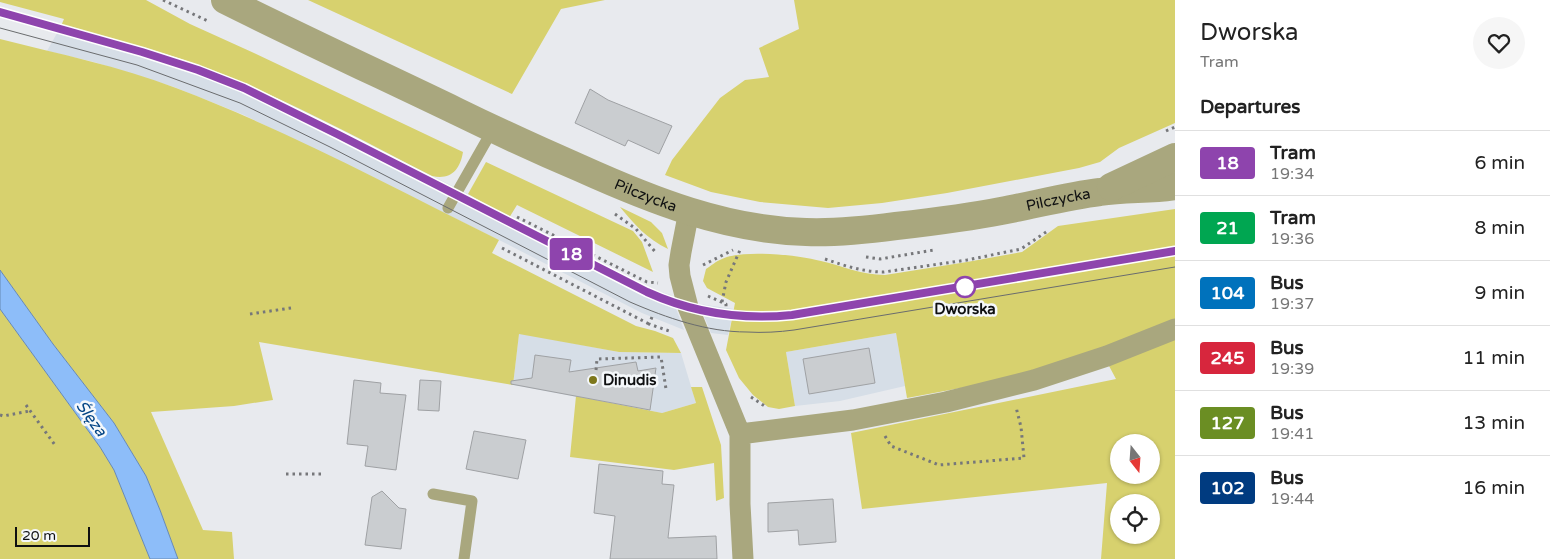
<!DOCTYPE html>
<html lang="en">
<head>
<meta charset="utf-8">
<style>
	body { margin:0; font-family:"Varela Round",sans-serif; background:#f6f6f6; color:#222; height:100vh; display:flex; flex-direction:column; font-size:19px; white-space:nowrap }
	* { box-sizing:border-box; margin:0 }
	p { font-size:16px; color:#767676 }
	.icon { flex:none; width:28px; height:28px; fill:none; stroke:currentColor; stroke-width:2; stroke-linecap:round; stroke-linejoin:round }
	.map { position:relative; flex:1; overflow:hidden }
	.drawer { display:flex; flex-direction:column; background:#fff; width:375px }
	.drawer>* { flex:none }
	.badge { padding:0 10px; border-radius:4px; font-size:18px; line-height:32px }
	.needle { width:32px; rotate:163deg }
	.buttons { position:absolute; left:1110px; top:434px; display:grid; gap:10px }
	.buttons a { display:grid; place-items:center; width:50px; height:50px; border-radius:50%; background:#fff; box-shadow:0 1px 4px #0004; font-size:25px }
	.scale { position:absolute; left:15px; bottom:12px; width:75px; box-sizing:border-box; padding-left:5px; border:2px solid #0f1011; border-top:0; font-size:14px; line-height:18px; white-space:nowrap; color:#0f1011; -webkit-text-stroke:4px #f5f8fb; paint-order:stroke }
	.map>.badge { position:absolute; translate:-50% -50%; box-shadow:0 0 0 2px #fff }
	h2 { padding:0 25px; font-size:19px; line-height:45px }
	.round { display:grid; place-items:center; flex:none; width:52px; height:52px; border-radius:26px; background:#f6f6f6 }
	.overview { display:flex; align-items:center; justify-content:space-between; height:85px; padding:0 25px }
	h1 { font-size:24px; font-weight:600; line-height:38px }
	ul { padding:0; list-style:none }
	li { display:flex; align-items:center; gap:15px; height:65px; padding:0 25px; border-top:1px solid #e0e0e0 }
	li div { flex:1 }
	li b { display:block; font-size:19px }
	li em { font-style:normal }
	li .badge { min-width:55px; font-weight:700; text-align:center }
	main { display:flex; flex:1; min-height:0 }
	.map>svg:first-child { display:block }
	.built { fill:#d6dee7 }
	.green { fill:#d7d16e; fill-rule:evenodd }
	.water { fill:#8dbdf9; stroke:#6789b3 }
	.building { fill:#cacdd0; stroke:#9fa1a4 }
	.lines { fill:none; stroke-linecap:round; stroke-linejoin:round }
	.path { stroke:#76777a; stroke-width:3; stroke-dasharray:2.5 4; stroke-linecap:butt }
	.service { stroke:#a9a77e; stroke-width:11 }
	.minor { stroke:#a9a77e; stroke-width:21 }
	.tertiary { stroke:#a9a77e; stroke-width:28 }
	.tram { stroke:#6a6c6e; stroke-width:1 }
	.line-casing { stroke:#fff; stroke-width:11 }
	.line { stroke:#8e44ad; stroke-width:8 }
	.stop-dot { fill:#fff; stroke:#8e44ad; stroke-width:2.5 }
	.poi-dot { fill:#7d771c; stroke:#f5f8fb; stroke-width:2 }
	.labels { text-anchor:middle; stroke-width:5; stroke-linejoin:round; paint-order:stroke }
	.street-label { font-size:15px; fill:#0f1011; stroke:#f5f8fb }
	.stop-label { font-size:15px; font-weight:bold; fill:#0f1011; stroke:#f5f8fb }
	.poi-label { font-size:15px; font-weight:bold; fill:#0f1011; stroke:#f5f8fb; text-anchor:start }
	.water-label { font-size:16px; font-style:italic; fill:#024485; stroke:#f5f8fb }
</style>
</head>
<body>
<main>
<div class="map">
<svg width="1175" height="559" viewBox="0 0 1175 559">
	<rect width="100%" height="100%" fill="#e8eaee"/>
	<!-- built -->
	<path class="built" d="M61 26 199 65 245 84 294 106 468 194 509 218 654 290 671 295 684 330 642 313 499 240 244 115 174 87 94 62 47 51Z
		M699 304 734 309 728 335 711 333Z
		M519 333 619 352 681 353 696 403 662 413 513 385Z
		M896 333 905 386 840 401 795 406 786 352Z"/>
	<!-- green -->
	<path class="green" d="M0 0H146L190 24 254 53 463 152C460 170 451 180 432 176 356 137 281 96 201 66 156 49 107 39 61 26L64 19 0 2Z
		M308 0H605L561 9 512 94Z
		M794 0H1175V123L1119 148 1100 162 1079 168 947 193 882 203 828 208 760 202 711 192 665 175 672 160 720 98 745 80 769 77 759 48 799 29Z
		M0 39C59 54 119 66 176 88 287 130 392 187 499 240L492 253 636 326 655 331 673 338 681 353 619 352 519 334 513 385 259 342 273 400 234 406 151 412 203 530 232 532 234 559H178L160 510 146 476 114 423 53 344 0 270Z
		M486 162 633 231 642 242 653 272 517 205 509 218 468 194Z
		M620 207 651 222 662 233 668 249C647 239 634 224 620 207Z
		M1175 209V324L1009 379 907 398 896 333 786 352 795 406 779 409 768 407 753 395 739 378 726 350 735 303 707 288 703 281 706 269C711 266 716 261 722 259 743 249 798 255 821 261 843 266 862 275 885 275L967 262 1022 252 1058 226Z
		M0 309 100 447 114 470 150 559H0Z
		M1175 337V559H1101L1107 483 862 509 851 433 1116 379 1108 364ZM1119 442H1151V475H1119ZM1119 502H1151V535H1119Z
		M691 387H702L721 445 724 498 716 501 714 463 674 470 570 457 576 396 662 413 696 403Z"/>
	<!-- water -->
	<path class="water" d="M0 270 53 344 114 423 146 476 160 510 178 559H150L114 470 100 447 0 309Z"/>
	<!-- building -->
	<path class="building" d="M590 89 608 100 672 126 659 154 628 140 625 146 575 123Z
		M869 348 875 383 809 394 803 359Z
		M535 355 571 360 569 372 636 362 638 371 656 368 650 410 511 384V381L532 378Z
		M354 380 381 383 380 393 406 395 396 470 365 466 368 446 347 444Z
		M420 380 441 381 439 411 418 410Z
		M474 431 526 440 518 479 466 469Z
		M599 464 663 471 662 484 674 485 668 538 716 536 717 559H610L615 516 594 513Z
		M382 491 399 508 406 509 401 549 365 545 372 497Z
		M833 499 836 542 799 545 798 530 768 532V503Z"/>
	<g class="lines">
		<!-- path -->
		<path class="path" d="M163 0 208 21
			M1166 131 1175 127
			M615 214 636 229 657 254
			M517 217 647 282 658 283
			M502 248 649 324
			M866 257 880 259 934 250
			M825 259C845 266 864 272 884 272L967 260 1021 249 1049 230
			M703 265 733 250
			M708 296 726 304V308
			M722 302 726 282 740 250
			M250 314 291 308
			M652 317 649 324 672 332
			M596 370 597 359 661 357 666 389
			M751 397 766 407
			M26 405 55 445
			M0 415 3 416 30 411
			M885 436 891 446 939 465 1024 458 1021 427 1016 407
			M286 474H325"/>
		<!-- service -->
		<path class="service" d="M448 208 493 129
			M433 494 472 501 464 559"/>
		<!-- minor -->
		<path class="minor" d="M689 211 681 252 679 265 680 276 688 307 740 434V504L743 559
			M740 434 853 420 946 402 1034 380 1107 356 1175 329"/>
		<!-- tertiary -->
		<g class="tertiary">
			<path id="s1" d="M225 0C301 38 379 74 456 111 497 131 538 150 580 168 651 200 726 230 806 232 836 233 866 230 896 226 931 222 966 218 1001 211 1034 205 1067 196 1100 192 1125 188 1150 190 1175 186"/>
			<path d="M1111 187 1175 157"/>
		</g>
		<!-- tram -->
		<path class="tram" d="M0 12C82 34 168 54 246 89 331 127 413 172 495 215 536 236 577 258 618 278 641 289 664 301 689 307 723 316 757 319 791 315L1175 251
			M0 28 137 65 240 103 330 147 630 302C667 318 707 332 747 332 763 333 779 332 794 330L1175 267"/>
	</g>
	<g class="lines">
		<!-- line casing -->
		<g class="line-casing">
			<path id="line" d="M0 12 142 52 198 70 244 88 337 134 647 292C693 313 742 320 792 315L1175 251"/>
		</g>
		<!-- line -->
		<use href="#line" class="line"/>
	</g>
	<!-- markers -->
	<circle class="stop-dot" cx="965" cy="287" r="10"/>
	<circle class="poi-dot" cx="593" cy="380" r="5"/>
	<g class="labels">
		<!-- street labels -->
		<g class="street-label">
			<text dy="5" stroke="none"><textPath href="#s1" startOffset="464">Pilczycka</textPath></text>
			<text dy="5" stroke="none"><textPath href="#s1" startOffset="884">Pilczycka</textPath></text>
		</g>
		<!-- stop labels -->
		<g class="stop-label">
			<text x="965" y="314">Dworska</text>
		</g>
		<!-- poi labels -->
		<g class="poi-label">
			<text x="603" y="385">Dinudis</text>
		</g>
		<!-- water labels -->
		<g class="water-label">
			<text transform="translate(92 418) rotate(54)" y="6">Ślęza</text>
		</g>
	</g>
</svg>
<div class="buttons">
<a><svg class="needle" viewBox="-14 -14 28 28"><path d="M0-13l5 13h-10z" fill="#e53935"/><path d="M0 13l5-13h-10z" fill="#767676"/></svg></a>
<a><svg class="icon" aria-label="locate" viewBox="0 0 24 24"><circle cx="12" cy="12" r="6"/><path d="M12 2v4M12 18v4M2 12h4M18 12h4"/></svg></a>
</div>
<div class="scale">20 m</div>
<b class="badge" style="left:571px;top:254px;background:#8e44ad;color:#fff">18</b>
</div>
<section class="drawer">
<div class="overview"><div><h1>Dworska</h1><p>Tram</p></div><a class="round"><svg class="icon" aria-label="heart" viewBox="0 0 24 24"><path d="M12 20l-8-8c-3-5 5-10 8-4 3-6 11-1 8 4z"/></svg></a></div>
<h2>Departures</h2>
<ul>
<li><span class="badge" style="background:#8e44ad;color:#fff">18</span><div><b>Tram</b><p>19:34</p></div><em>6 min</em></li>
<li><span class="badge" style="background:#00a651;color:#fff">21</span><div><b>Tram</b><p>19:36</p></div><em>8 min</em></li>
<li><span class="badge" style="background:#0072bc;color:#fff">104</span><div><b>Bus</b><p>19:37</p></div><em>9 min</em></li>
<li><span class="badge" style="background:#d7263d;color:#fff">245</span><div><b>Bus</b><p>19:39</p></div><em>11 min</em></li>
<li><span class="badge" style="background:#6b8e23;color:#fff">127</span><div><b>Bus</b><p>19:41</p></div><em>13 min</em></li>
<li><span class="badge" style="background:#003b80;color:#fff">102</span><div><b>Bus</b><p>19:44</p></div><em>16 min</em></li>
</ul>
</section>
</main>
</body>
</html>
